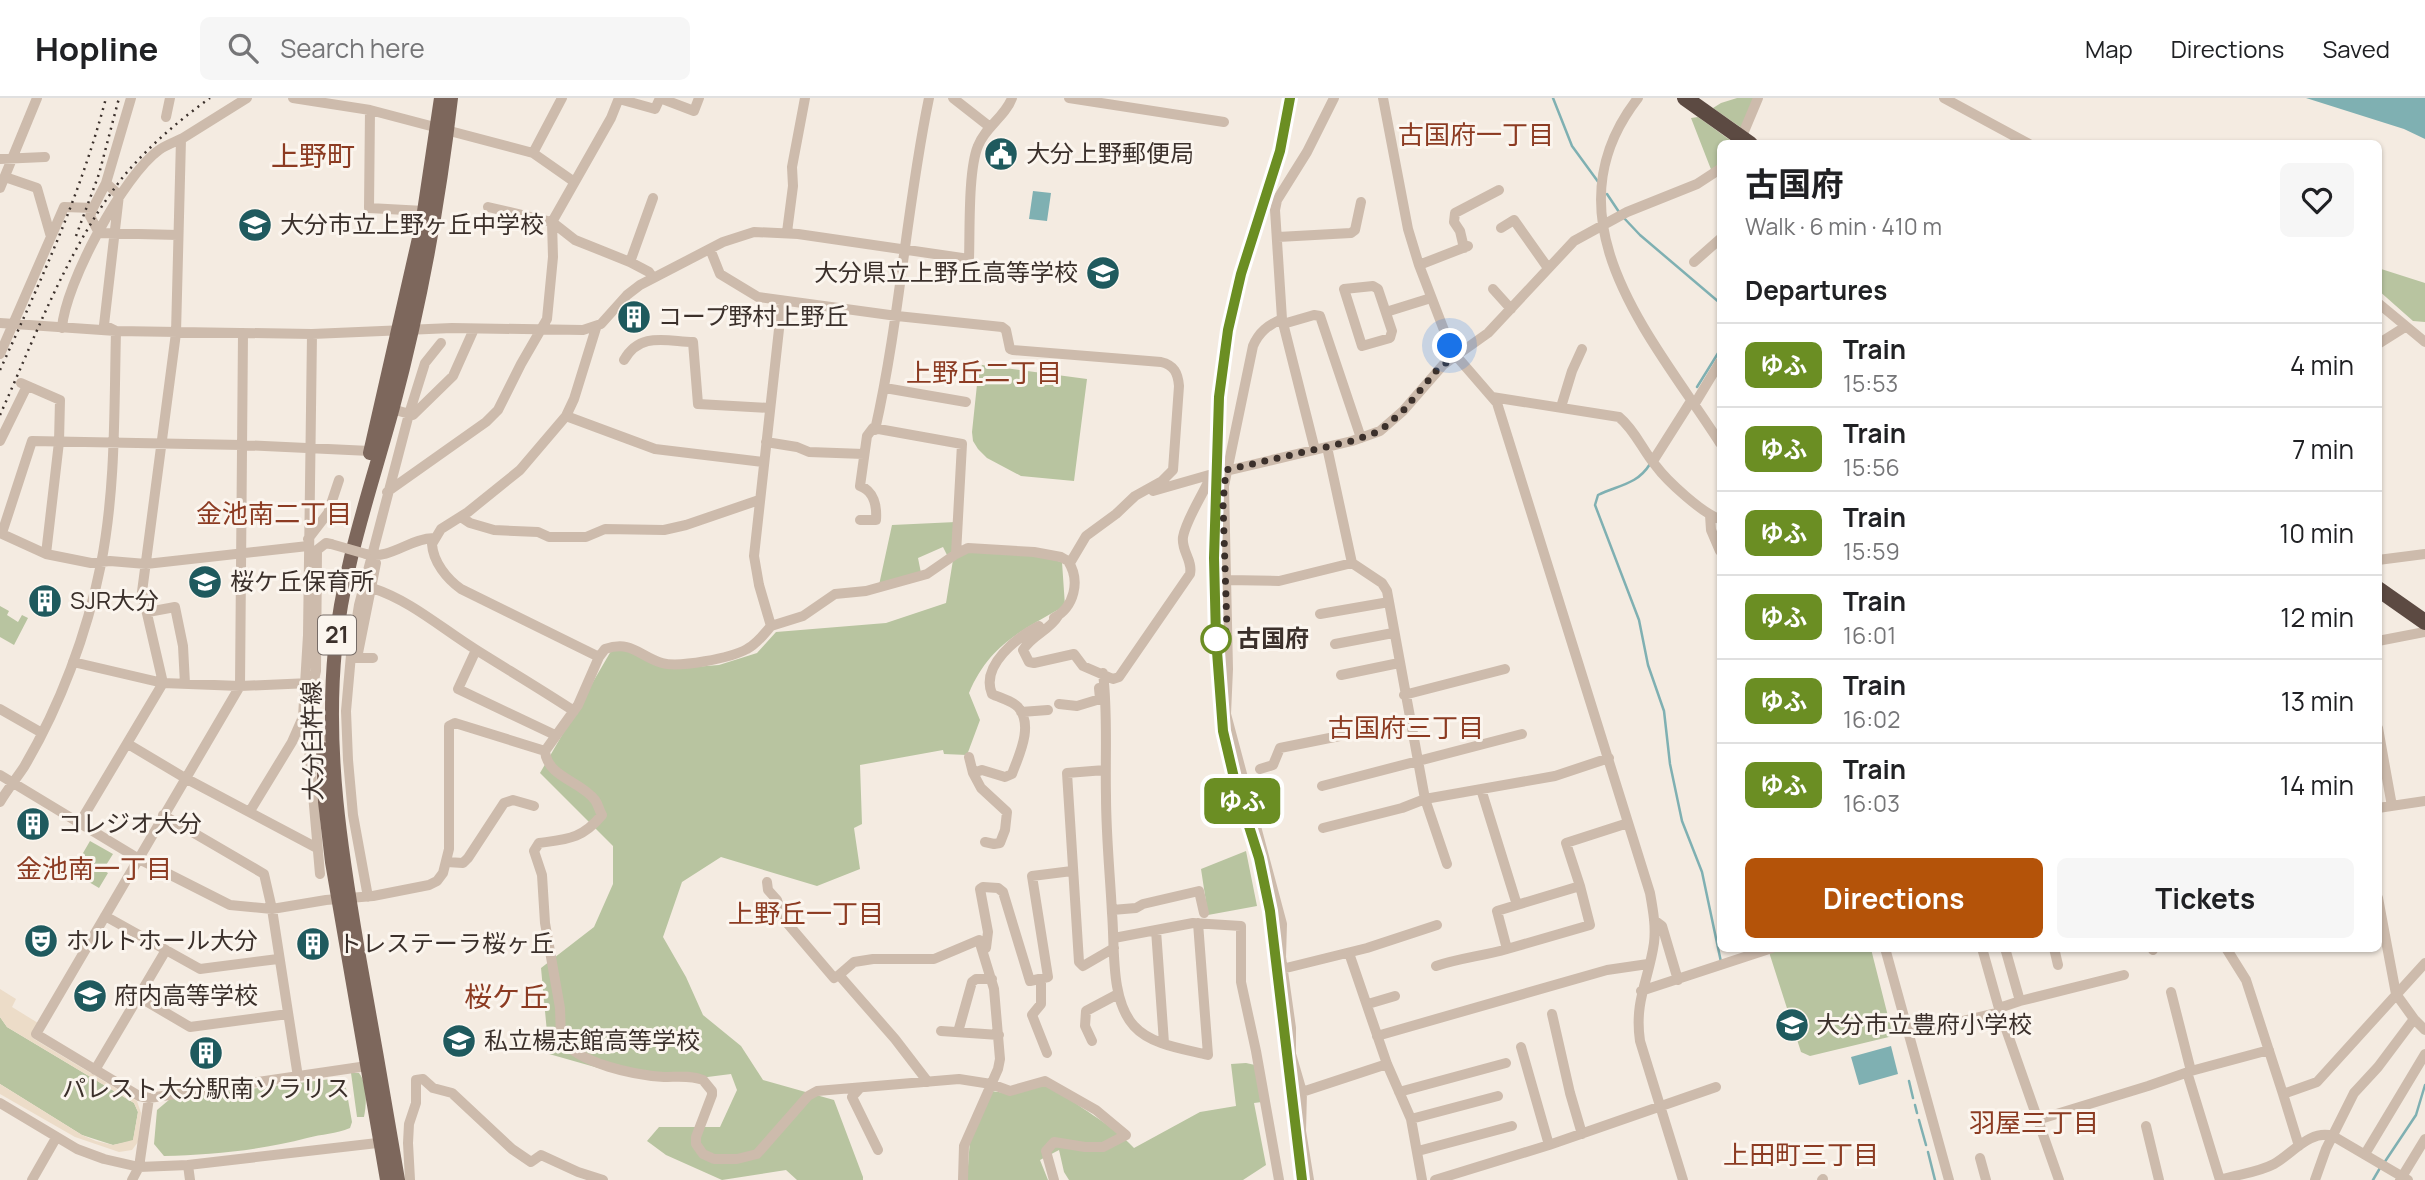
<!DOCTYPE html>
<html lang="en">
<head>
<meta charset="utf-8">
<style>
	body { margin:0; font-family:Manrope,"Noto Sans JP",sans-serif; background:#f6f6f6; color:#202124; height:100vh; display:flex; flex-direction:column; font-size:26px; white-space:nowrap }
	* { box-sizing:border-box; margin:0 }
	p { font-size:23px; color:#757577 }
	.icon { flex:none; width:38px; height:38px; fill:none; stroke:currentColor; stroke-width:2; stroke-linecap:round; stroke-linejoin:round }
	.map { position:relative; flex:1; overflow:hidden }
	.details { position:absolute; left:1717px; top:42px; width:665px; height:812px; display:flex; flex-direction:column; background:#fff; border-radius:10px; box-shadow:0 2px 5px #0004 }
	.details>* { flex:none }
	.badge { padding:0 14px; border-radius:10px; font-size:24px; line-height:46px }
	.you { position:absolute; width:35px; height:35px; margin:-18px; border:5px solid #fff; border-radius:50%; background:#1a73e8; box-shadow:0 0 0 10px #1a73e833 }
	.map>.badge { position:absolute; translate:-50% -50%; box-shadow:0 0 0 4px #fff }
	h2 { padding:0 28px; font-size:26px; line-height:63px }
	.round { display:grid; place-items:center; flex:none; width:74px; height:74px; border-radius:10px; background:#f6f6f6 }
	.overview { display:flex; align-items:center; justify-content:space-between; height:119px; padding:0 28px }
	h1 { font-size:33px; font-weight:700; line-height:52px }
	.action { display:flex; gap:14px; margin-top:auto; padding:14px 28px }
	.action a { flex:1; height:80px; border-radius:10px; background:#b45309; color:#fff; font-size:28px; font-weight:700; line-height:80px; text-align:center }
	.action a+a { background:#f6f6f6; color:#202124 }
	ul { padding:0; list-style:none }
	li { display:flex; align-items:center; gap:21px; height:84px; padding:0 28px; border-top:2px solid #e0e0e0 }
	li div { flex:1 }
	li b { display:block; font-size:26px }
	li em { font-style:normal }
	li .badge { min-width:77px; font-weight:700; text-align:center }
	header { display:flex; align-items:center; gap:42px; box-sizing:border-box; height:98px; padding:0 35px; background:#fff; border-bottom:2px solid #e0e0e0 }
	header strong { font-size:33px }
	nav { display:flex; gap:38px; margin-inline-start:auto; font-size:24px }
	.search { width:490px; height:63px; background:#f6f6f6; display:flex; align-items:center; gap:18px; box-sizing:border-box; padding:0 24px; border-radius:10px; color:#757577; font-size:26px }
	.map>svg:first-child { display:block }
	.green { fill:#b8c4a0 }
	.plaza { fill:#ecdcc8 }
	.water { fill:#7fb0b2 }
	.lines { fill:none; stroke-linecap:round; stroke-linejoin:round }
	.stream { stroke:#7fb0b2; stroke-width:2.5 }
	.minor { stroke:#cdbbac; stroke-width:10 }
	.major { stroke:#7d675c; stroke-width:14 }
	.highway { stroke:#5c4a42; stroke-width:16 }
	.rail { stroke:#3b302b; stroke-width:2.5; stroke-dasharray:2 5; stroke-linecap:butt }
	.minor-bridge { stroke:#cdbbac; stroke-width:10 }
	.line-casing { stroke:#fff; stroke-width:16 }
	.line { stroke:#6b8e23; stroke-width:10 }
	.walk { stroke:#3b302b; stroke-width:7; stroke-dasharray:0 12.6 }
	.stop-dot { fill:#fff; stroke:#6b8e23; stroke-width:3.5 }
	.labels { text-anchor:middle; stroke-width:6; stroke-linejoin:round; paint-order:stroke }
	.shield { fill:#fbf5ee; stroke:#756b66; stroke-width:2 }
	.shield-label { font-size:23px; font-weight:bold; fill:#3b302b }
	.poi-label { font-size:24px; fill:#3b302b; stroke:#fbf5ee; text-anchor:start }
	.stop-label { font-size:24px; font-weight:bold; fill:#3b302b; stroke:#fbf5ee; text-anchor:start }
	.street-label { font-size:24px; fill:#3b302b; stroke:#fbf5ee }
	.neighbourhood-label { font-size:26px; fill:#8c3b22; stroke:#fbf5ee }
	.quarter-label { font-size:28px; fill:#8c3b22; stroke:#fbf5ee }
</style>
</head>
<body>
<header>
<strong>Hopline</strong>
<div class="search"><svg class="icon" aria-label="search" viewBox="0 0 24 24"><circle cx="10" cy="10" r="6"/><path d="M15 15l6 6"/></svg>Search here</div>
<nav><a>Map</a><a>Directions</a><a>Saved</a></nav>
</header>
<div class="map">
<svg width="2425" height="1082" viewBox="0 0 2425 1082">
	<rect width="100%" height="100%" fill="#f4ebe1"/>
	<!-- green -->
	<path class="green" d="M1737 0H1755L1743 31 1713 10 1721 5Z
		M1698 19 1734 45 1720 46V66L1712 74 1691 20Z
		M2378 170 2425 185V224L2413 223 2378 192Z
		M982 267 1087 281 1074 383 1021 378 987 360 978 351 973 343 972 334 978 277Z
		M956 424 953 453 947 457 943 449 918 460 921 475 879 487 892 427Z
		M969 453 1031 457 1062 464 1065 508C1022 532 989 547 969 595L980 622 967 657 944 656 943 652 860 667 862 726 854 730 860 771 817 788 721 759 682 784 663 839 686 879 703 917 741 948 763 982 834 1002 863 1079V1082H797L786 1072 722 1082 666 1057 647 1043 659 1029H720L737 992 731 976 676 983 623 977 549 956 541 870 594 829 613 786V748L540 675 611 553H631L681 570 719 567 757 555 776 534 886 525 946 505 953 462Z
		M0 508 9 513 7 517 18 524 22 517 28 520 14 547 0 539Z
		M90 743 113 756 103 772 108 775 99 790 72 774Z
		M1246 753 1257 808 1208 817 1201 771Z
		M1779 850 1871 851 1893 938 1810 958 1801 954 1769 854Z
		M0 919 7 929 134 1005 138 1014 133 1043 113 1047 82 1037 0 986Z
		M1246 965 1255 967 1262 1004 1254 1005 1266 1067 1243 1082H1069L1064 1074 1059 1052 1040 1062 1048 1082H967L970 1041 991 993 1013 996 1041 987H1051C1078 1010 1110 1024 1134 1050L1200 1014 1236 1008 1231 966Z
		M351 975H359C367 985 367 1005 364 1019H357Z
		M331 981 346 990 352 1024 350 1030C336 1036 322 1036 307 1040 262 1052 211 1057 164 1058L154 1046 157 1012 170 1001Z"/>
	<!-- plaza -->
	<path class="plaza" d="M0 891 16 901 12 909 38 925 32 939 34 941 137 1003 141 1015 138 1044 132 1052 119 1054 75 1039 0 996V986L82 1037 96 1043 113 1047 133 1042 138 1014 134 1005 7 929 0 919Z"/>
	<!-- water -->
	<path class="water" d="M2306 0H2425V41L2404 31Z
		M1033 93 1051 95 1047 123 1029 121Z
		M1891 948 1898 976 1859 987 1851 959Z"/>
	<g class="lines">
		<!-- stream -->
		<path class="stream" d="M1553 0 1572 48 1599 85
			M1607 96 1619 114
			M1623 119 1640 137 1720 205
			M1697 289 1720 252
			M1650 366C1637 387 1618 387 1598 397L1595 407 1639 522 1648 567 1664 613 1670 666 1682 723 1702 774 1721 864
			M1909 983 1913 1000
			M1915 1007 1917 1015
			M1919 1022 1926 1047
			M1928 1054 1935 1082
			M2384 1065 2416 1017 2425 987
			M2373 1082 2380 1070"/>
		<!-- minor -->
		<path class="minor" d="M293 0 370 12 533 55 573 83
			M953 0 990 29
			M1069 0 1224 24
			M1383 0 1408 131 1419 167 1452 253 1497 305 1650 795C1653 812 1656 828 1654 845 1649 881 1634 903 1640 943L1683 1082
			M1638 0C1542 123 1655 243 1720 345
			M1944 0 2029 46
			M619 1 655 11 660 0 694 13 699 0
			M370 12 369 110 424 113
			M166 19 170 0
			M1740 43 1758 0
			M533 55 562 0
			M0 61 45 59
			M5 79 37 90 51 139
			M0 90 37 0
			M488 109 552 124 575 142 630 164 649 174 653 180
			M93 110 90 118 99 135 178 137
			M1501 130 1514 122 1548 170
			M787 134 793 88 792 69 805 0
			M1278 139 1351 135 1355 132 1361 104
			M1464 150 1460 133 1454 124 1455 115 1499 92
			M710 151 720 176 758 199 897 218 1002 229 1006 232 1010 251 1013 252 1161 264C1174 267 1178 275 1179 288L1173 372 1162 383 1135 398 1116 416 1086 438 1070 465
			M630 164 653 100
			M1694 164 1720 141
			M1419 167 1468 148
			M1373 188 1378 191 1392 233 1390 240 1362 248 1344 191Z
			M1493 191 1511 211
			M782 204 754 458 759 487 771 528C764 536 757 546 747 551 731 560 679 570 662 565 639 558 632 542 605 551L599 559 578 607 545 653C547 679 581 683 595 702 598 706 599 712 602 717 582 741 568 741 539 745L534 753 542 777 545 825 560 910 561 941C580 966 634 977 664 979 677 979 691 977 703 982L712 993V997L696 1039V1046L703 1056 714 1061H737L757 1056 808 998 817 993 959 981 991 986 1010 993 1045 983 1096 1012 1126 1037 1103 1049H1085L1054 1044 1046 1053 1054 1082
			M2378 205 2425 244
			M1386 214 1431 200
			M1282 221C1268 227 1259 234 1253 248L1224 388 1228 571 1226 616 1282 826 1281 859 1291 930V956L1302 994 1301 1033 1309 1082
			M0 225 116 233 312 236 452 230 583 232 601 226 627 197 640 187 723 144 754 134 798 136 969 161C970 133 968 72 978 48 985 29 1005 19 1012 0
			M1283 226 1314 217 1320 218 1361 340
			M62 230C65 186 123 78 159 52 166 47 175 44 183 40 204 27 226 13 247 0
			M596 230 574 301 566 318 520 372 468 414 441 431 432 446C433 464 447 481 461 491L599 559
			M243 235 240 588 36 936 139 998 149 1000 367 968
			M2378 246 2405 229
			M0 256 64 109 93 110 106 85
			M624 262C640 234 665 243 693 244L698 306 770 310
			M21 285 60 302 59 344 46 456
			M885 290 966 304
			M1492 299 1619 319C1635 332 1643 353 1656 368 1667 383 1703 416 1720 421
			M1694 307 1720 264
			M1561 309 1572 273 1582 251
			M392 311 413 317 453 278 474 231
			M566 318 655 351 763 364
			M875 332C900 222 906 110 929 0
			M0 343 27 288
			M766 344 797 349 809 354 864 356
			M1327 349 1352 465 1382 485 1387 493 1425 701 1447 766
			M1315 352 1282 221 1275 112 1277 102 1307 54 1334 0
			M1653 363 1691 303
			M1153 393 1209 377
			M387 394 486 324 498 312 521 266 547 221 553 159 552 124 611 20 619 0
			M1710 417 1711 432 1720 453
			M461 419 470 425 494 432 538 434 549 439H586L605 431 664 432 686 427 759 402
			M860 422H876C877 408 874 393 860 388L867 338 873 330 962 346 956 456
			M0 435 46 456 91 465 110 463 146 466 308 448
			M2 435 32 343 242 347 370 353
			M308 441 328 415 339 382
			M366 456C391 462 410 440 434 440
			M2378 462 2425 456
			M1227 482 1279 483 1352 465
			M372 490C412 503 442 531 478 553 510 573 542 592 574 613
			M148 514 175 509 183 548 185 586
			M1320 516 1389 504
			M1058 518C1049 533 1032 537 1023 552L1029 564 1034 565 1074 556 1083 568 1113 581 1119 579 1190 476C1193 462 1181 453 1183 439 1186 422 1202 398 1209 382V377L1352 343 1380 333 1403 313 1443 267 1488 235 1574 143 1627 114 1697 86 1720 71
			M771 528 803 518 835 496 866 493 927 476 956 456 968 450 1034 454 1061 459 1068 463C1081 483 1074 509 1054 520
			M2378 543 2425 534
			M1335 546 1393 535
			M476 552 458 591 555 637
			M373 560H357L376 465
			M73 564 163 585 240 588 310 585 314 582 316 573 317 452 326 445 331 446
			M1103 575C1108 616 1105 656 1106 698 1106 737 1110 776 1112 815 1115 849 1110 902 1134 928 1151 947 1184 951 1208 957L1198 825
			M1341 577 1399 565
			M1404 597 1505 571
			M1059 606 1077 608 1100 601 1099 590
			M0 611 42 635
			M1021 614 1048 612
			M2378 630 2392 708
			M299 631 308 639 320 776
			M308 639H323
			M128 646 185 680 317 750
			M969 659 973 675 981 690 1007 714 1005 732 1000 745 994 746 985 744
			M1260 671 1273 667 1280 650 1409 624
			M1105 672 1067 675 1079 864 1083 868 1114 850
			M973 675 982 672 1005 679 1012 676C1019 657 1034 627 1018 609 1011 602 1000 600 992 596 980 567 1018 539 1039 528
			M0 677 139 761 230 807 272 811 326 802 373 798 429 787 437 783 443 775 449 751V628L455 625 545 653
			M1322 688 1522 636
			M1481 691 1517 807
			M0 704C7 692 16 681 24 669 60 608 87 536 101 466 116 389 114 311 116 233L104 227 119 97 106 85 131 0
			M2378 710 2425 703
			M250 713 292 644 303 619 308 537 312 236
			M163 717 264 776 272 811 298 979
			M79 726 163 585 142 494 176 235 181 41
			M1323 730 1402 710 1425 701 1555 678 1609 660
			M447 764 463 765 468 760 504 705 513 702 534 708
			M767 784 768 792 777 802 782 819 834 880 839 877 895 941 928 984
			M368 799 353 717 348 662 346 613 351 557 359 507 409 316 425 265 441 245
			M2378 800 2396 896 2414 921 2425 932
			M1112 812 1136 810 1143 806 1199 793 1204 815
			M105 818 200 871 278 861
			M1654 822 1662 828 1678 882
			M1156 832 1164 945
			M1114 840 1193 825 1241 828V884L1256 953 1279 1082
			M1885 850 1949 1082
			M1982 850 2000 914 2059 1082
			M2005 850 2020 903
			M2054 850 2058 867
			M2152 850 2153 852
			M2226 850 2246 882 2283 996
			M1507 851 1590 827 1580 788
			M982 852 986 850 988 834 980 791 983 789 998 790 1003 794 1030 883 1048 879 1032 778 1072 773
			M1349 855 1387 966 1411 1021 1422 1082
			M1436 868C1460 860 1483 858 1507 851L1497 813 1580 788 1566 745 1628 725
			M1282 871 1367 850 1437 827
			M839 877 854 864 873 861H934L979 842 994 891 1000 961 998 971 964 1048 963 1082
			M1041 881V906L1032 917 1047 955
			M1641 893 1772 850
			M2171 894 2191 973
			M139 899 190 929 288 916
			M1368 906 1395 898
			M1999 910 2020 903 2124 877
			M1552 916 1570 995 1582 1036
			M941 933 999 937
			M958 934 972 884 976 881H992
			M1909 936 2000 914
			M1377 938 1607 872 1648 866
			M1092 943 1085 928 1086 913 1118 896
			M1521 949 1549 1047
			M95 972 166 852
			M2187 974 2220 1082C2238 1076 2257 1075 2274 1066 2292 1056 2310 1031 2333 1038L2408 1082
			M860 990 852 999 878 1052
			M1302 994 1387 966
			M1399 994 1506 965
			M0 1005 77 1051 104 1061 139 1069 188 1067 386 1044
			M1411 1021 1498 998
			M2037 1022 2148 988 2191 973 2269 952
			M2146 1028 2159 1082
			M2299 1048 2283 996 2317 984 2425 865
			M1418 1053 1512 1028
			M2365 1056 2425 956
			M1980 1060 1986 1082
			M188 1067 190 1082
			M32 1082 56 1040
			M132 1082 139 1069 149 1000
			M410 1082 408 1045 409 1026 416 1005V982L423 981 433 990 452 995 512 1051 531 1064 541 1057 578 1074 603 1082
			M1435 1082 1549 1047 1716 989
			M1822 1082 1823 1081
			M2315 1082 2326 1051 2354 995 2378 969 2414 921
			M2400 1082 2425 1041"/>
		<!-- major -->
		<path class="major" d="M370 355 422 127 441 0
			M323 651 325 704 332 764 387 1082
			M398 1082C385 1006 372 929 358 853 341 753 325 653 335 551 343 468 371 390 393 309 420 208 439 104 451 0"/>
		<!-- highway -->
		<path class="highway" d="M1685 0 1750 46
			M2378 491 2425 524"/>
		<!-- rail -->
		<path class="rail" d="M1287 23C1271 94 1242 160 1228 232 1216 296 1216 361 1215 427 1214 495 1213 565 1223 633 1227 665 1239 694 1249 724 1256 748 1262 772 1267 796L1302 1082
			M76 138 99 76 119 0
			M0 272C42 180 80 98 106 0
			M0 317C36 237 68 149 123 79 148 49 178 23 210 0"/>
		<!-- minor-bridge -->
		<path class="minor-bridge" d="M331 446 366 456"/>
	</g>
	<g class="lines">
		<!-- line casing -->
		<g class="line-casing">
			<path id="line" d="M1290 0 1280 53 1241 176 1228 232 1219 299 1214 460 1216 540 1223 633 1235 684 1259 760 1270 813 1302 1082"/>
		</g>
		<!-- line -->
		<use href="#line" class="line"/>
		<!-- walk -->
		<path class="walk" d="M1216 541 1227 532 1223 405 1226 372 1352 343 1380 333 1403 313 1437 272 1455 258 1450 248"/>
	</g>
	<!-- icons -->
	<defs>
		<g id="civic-disc" transform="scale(1.75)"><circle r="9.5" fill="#1f5a5e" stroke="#fbf5ee"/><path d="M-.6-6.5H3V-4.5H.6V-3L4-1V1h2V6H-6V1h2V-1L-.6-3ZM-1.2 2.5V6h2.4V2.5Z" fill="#fff"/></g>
		<g id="school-disc" transform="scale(1.75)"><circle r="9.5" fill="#1f5a5e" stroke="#fbf5ee"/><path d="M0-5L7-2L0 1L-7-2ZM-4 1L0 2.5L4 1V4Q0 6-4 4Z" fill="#fff"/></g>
		<g id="building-disc" transform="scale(1.75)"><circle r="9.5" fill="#1f5a5e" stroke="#fbf5ee"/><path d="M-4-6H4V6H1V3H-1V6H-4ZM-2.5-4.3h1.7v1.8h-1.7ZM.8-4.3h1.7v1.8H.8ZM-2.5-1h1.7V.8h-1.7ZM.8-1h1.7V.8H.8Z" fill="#fff"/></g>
		<g id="theatre-disc" transform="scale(1.75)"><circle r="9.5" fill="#1f5a5e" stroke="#fbf5ee"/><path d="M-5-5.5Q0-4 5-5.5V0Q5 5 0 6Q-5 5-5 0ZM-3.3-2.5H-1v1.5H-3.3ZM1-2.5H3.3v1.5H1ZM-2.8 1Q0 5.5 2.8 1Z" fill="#fff"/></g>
	</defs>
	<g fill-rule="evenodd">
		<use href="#civic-disc" x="1001" y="56"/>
		<use href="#school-disc" x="255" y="127"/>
		<use href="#school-disc" x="1103" y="175"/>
		<use href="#building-disc" x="634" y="219"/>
		<use href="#school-disc" x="205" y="484"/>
		<use href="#building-disc" x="45" y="503"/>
		<use href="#building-disc" x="33" y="726"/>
		<use href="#theatre-disc" x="41" y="843"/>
		<use href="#building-disc" x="313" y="846"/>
		<use href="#school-disc" x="90" y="898"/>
		<use href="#school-disc" x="1792" y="927"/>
		<use href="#school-disc" x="459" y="943"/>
		<use href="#building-disc" x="206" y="955"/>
	</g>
	<!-- markers -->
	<circle class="stop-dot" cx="1216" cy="541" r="14"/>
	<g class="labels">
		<!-- shield labels -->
		<rect class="shield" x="318" y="517.5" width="38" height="39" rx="5"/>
		<g class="shield-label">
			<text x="337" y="545">21</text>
		</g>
		<!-- poi labels -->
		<g class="poi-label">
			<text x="1026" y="64">大分上野郵便局</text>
			<text x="280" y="135">大分市立上野ヶ丘中学校</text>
			<text x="1078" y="183" text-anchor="end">大分県立上野丘高等学校</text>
			<text x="658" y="227">コープ野村上野丘</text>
			<text x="230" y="492">桜ケ丘保育所</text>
			<text x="70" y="511">SJR大分</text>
			<text x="58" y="734">コレジオ大分</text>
			<text x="66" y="851">ホルトホール大分</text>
			<text x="338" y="854">トレステーラ桜ヶ丘</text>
			<text x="114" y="906">府内高等学校</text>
			<text x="1816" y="935">大分市立豊府小学校</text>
			<text x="484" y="951">私立楊志館高等学校</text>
			<text x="206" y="999" text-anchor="middle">パレスト大分駅南ソラリス</text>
		</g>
		<!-- stop labels -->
		<g class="stop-label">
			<text x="1237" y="549">古国府</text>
		</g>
		<!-- street labels -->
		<g class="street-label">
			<text transform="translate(313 643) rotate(-91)" y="8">大分臼杵線</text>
		</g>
		<!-- neighbourhood labels -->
		<g class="neighbourhood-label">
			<text x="1476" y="46">古国府一丁目</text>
			<text x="984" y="284">上野丘二丁目</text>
			<text x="274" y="425">金池南二丁目</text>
			<text x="1406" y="639">古国府三丁目</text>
			<text x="94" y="780">金池南一丁目</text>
			<text x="806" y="825">上野丘一丁目</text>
			<text x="2034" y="1034">羽屋三丁目</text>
			<text x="1801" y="1066">上田町三丁目</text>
		</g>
		<!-- quarter labels -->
		<g class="quarter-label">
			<text x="313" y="68">上野町</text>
			<text x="506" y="909">桜ケ丘</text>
		</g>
	</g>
</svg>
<div class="you" style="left:1450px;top:248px"></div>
<b class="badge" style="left:1242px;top:703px;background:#6b8e23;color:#fff">ゆふ</b>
<section class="details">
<div class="overview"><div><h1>古国府</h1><p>Walk · 6 min · 410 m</p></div><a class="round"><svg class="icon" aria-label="heart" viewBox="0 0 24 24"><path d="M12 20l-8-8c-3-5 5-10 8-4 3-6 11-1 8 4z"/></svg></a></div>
<h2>Departures</h2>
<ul>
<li><span class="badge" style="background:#6b8e23;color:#fff">ゆふ</span><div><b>Train</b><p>15:53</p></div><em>4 min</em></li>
<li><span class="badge" style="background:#6b8e23;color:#fff">ゆふ</span><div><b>Train</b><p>15:56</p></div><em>7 min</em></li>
<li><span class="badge" style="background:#6b8e23;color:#fff">ゆふ</span><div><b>Train</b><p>15:59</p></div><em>10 min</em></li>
<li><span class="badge" style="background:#6b8e23;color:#fff">ゆふ</span><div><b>Train</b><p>16:01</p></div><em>12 min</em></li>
<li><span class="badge" style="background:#6b8e23;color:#fff">ゆふ</span><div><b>Train</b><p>16:02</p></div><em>13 min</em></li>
<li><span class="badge" style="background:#6b8e23;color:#fff">ゆふ</span><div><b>Train</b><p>16:03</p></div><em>14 min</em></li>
</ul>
<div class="action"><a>Directions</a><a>Tickets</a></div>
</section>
</div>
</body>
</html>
